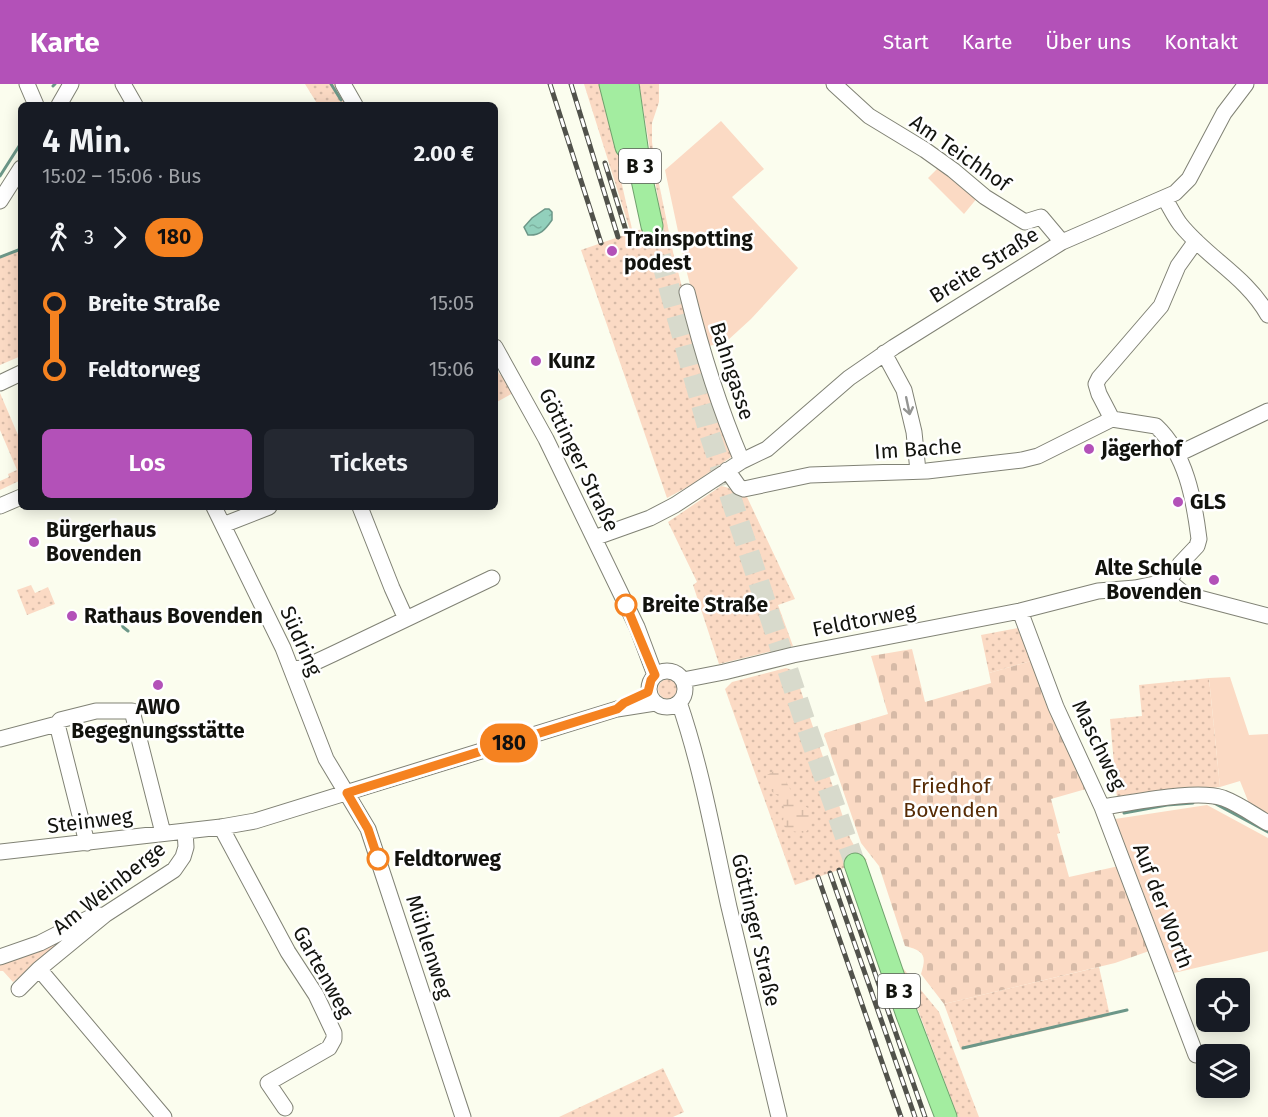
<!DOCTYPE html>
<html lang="de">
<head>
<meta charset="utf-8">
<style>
	body { margin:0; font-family:"Fira Sans",sans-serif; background:#242831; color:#f1f3f6; height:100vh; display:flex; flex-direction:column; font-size:22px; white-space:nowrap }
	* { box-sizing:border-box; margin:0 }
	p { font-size:20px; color:#9ea1a6 }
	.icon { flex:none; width:33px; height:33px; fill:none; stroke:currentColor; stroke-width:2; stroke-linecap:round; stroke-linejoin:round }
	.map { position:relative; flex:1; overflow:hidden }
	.side { position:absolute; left:18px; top:18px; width:480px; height:408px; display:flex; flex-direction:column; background:#171b24; border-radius:9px; box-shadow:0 3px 15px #0003 }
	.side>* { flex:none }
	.badge { padding:0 12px; border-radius:20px; font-size:21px; line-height:39px }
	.tools { position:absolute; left:1196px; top:894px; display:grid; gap:12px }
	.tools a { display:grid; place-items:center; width:54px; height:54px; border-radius:9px; background:#171b24; box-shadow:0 3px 15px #0003; font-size:30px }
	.map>.badge { position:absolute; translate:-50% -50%; box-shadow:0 0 0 3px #fff }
	.legs { display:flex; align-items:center; gap:9px; height:66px; padding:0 24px; font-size:20px }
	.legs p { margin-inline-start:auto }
	.summary { display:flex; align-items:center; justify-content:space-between; height:102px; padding:0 24px }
	h1 { font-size:33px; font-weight:600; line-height:45px }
	.action { display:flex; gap:12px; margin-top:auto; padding:12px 24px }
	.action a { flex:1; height:69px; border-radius:9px; background:#b351b8; color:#fff; font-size:24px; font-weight:600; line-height:69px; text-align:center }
	.action a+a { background:#242831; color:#f1f3f6 }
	ul { padding:0 24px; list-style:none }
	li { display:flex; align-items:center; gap:21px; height:66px; font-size:22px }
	li i { display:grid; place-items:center; width:9px; height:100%; margin:0 8px; background:currentColor }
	li i::after { content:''; width:15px; height:15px; margin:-8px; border:4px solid; border-radius:50%; background:#171b24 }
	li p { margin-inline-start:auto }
	li:first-child i { background:linear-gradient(#0000 50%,currentColor 0) }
	li:last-child i { background:linear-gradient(currentColor 50%,#0000 0) }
	header { display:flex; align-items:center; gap:36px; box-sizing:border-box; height:84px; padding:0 30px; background:#b351b8; color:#fff }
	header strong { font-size:28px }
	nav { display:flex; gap:33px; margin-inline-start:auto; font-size:21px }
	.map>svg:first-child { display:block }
	.grass { fill:url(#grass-dots) }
	.wetland { fill:url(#wetland-marsh) }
	.cemetery { fill:url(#cemetery-stones) }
	.garden { fill:#fbdac4 }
	.water { fill:url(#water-ripples); stroke:#6c9788; stroke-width:1.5 }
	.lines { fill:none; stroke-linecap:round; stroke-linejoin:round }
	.stream { stroke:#6c9788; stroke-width:3 }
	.highway-tunnel { stroke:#d8dacc; stroke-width:21; stroke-dasharray:21 10; stroke-linecap:butt }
	.minor-casing { stroke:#808275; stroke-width:17 }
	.highway-casing { stroke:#70a16d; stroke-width:23 }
	.minor { stroke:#fff; stroke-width:15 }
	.highway { stroke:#a3eda0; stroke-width:21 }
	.rail-casing { stroke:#51524b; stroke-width:5 }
	.rail { stroke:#fff; stroke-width:3; stroke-dasharray:9; stroke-linecap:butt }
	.oneway { stroke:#949593 }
	.line-1-casing { stroke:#fff; stroke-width:14 }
	.line-1 { stroke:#f58220; stroke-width:9 }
	.poi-dot { fill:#b351b8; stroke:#fff; stroke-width:2 }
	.stop-1-dot { fill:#fff; stroke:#f58220; stroke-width:3 }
	.labels { text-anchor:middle; stroke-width:5; stroke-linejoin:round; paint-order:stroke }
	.shield { fill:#fff; stroke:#595a56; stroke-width:1.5 }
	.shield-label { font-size:20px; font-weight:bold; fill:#12130e }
	.street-label { font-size:21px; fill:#12130e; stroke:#fff }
	.poi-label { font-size:21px; font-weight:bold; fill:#12130e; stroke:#fff; text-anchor:start }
	.stop-label { font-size:21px; font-weight:bold; fill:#12130e; stroke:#fff; text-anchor:start }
	.park-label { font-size:21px; fill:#552a04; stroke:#fff }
</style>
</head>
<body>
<header>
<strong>Karte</strong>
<nav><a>Start</a><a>Karte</a><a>Über uns</a><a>Kontakt</a></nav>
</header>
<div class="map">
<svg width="1268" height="1033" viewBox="0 0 1268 1033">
	<defs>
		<pattern id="grass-dots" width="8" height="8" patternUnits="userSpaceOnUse" patternTransform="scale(1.5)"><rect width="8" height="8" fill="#fbdac4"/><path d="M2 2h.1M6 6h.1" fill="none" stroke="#d6baa7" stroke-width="1.8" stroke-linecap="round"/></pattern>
		<pattern id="wetland-marsh" width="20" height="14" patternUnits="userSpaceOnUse" patternTransform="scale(1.5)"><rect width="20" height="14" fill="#fbdac4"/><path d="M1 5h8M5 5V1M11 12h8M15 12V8" fill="none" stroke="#d6baa7"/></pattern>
		<pattern id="cemetery-stones" width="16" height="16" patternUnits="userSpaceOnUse" patternTransform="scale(1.5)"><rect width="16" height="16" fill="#fbdac4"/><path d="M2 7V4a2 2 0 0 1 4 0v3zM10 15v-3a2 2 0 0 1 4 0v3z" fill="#d6baa7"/></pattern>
		<pattern id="water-ripples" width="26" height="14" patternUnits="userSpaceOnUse" patternTransform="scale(1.5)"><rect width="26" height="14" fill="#92d0bc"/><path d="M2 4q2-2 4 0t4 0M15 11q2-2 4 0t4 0" fill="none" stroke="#7db2a0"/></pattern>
	</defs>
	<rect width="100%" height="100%" fill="#fbfdee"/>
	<!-- grass -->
	<path class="grass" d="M305 0H336L346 21H318Z
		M584 0H604L620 69 621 81 618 83 632 145 630 146Z
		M639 0H659V18L652 39V58L655 80 673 168 690 234 734 371 691 401 667 414 581 166 662 138Z
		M21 164V272L0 281V172Z
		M495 283 500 291 507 292 515 308 495 319Z
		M0 309 21 358V396L0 406V397L9 393 8 390 17 386 0 346Z
		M721 402C731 403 737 411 747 413L795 515 778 521 793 562 719 580 693 501 697 498 668 438Z
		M31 501 35 509 48 503 55 520 27 531 17 506Z
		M1018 544 1031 577 989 589 981 551Z
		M786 584 794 587 797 595 850 754 856 765 867 776 795 801 725 605 732 598Z
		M1209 594 1220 703 1117 714 1110 635 1142 632 1139 601Z
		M658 605a10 10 0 1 1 20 0a10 10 0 1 1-20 0Z
		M93 836 13 898 3 887H0V877Z
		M902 883 939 928 979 1033H958Z
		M1099 883 1110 932 961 966 944 920Z
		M663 984 684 1028 673 1033H559Z"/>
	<!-- wetland -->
	<path class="wetland" d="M774 687 782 690 796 716 808 724C811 734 813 742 805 749 768 745 792 734 781 716 777 709 768 707 764 699L767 691Z"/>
	<!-- cemetery -->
	<path class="cemetery" d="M912 565 925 618 991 599 989 589 1031 577 1086 705 1051 715 1060 749 1057 750 1069 793 1119 782 1152 866 1115 879 944 920 921 890C927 871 924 867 905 862L879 782 861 759 824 651 825 649 888 630 871 572Z"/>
	<!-- garden -->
	<path class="garden" d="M721 37 764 85 732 113 798 184 751 235 727 257 706 263 686 185 665 86Z
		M942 83 978 113 964 130 928 94 937 85Z
		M1230 593 1249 651 1268 650V732L1250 722 1240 697 1220 703 1209 594Z
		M1207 721 1268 754V867L1174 889 1115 735Z"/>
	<!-- water -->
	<path class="water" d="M545 125H549L552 128V136C545 146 540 152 528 151L524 143 532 134Z"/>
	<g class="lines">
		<!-- stream -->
		<path class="stream" d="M331 0 341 16
			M53 2 55 0
			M0 92 21 59
			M0 173 21 165
			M118 529 123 543 128 547
			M1214 719 1268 748
			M1124 729 1167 721 1193 719
			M963 964 1127 926"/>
		<!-- highway-tunnel -->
		<path class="highway-tunnel" d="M652 142 710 351 805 638 855 780"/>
		<!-- minor casing -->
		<g class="minor-casing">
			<path id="minor" d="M27 0 36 21
				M123 0 135 21
				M343 0 355 21
				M834 0 869 32 925 66 953 86 985 113 1025 138 1041 133 1062 158
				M59 21 71 0
				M1165 115C1170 123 1174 132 1180 140 1207 174 1246 192 1268 231
				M0 117 21 84
				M687 208C701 265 719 323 742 377
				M495 263 546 355 637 543 655 591
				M884 269 904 306 914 348 918 387
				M0 299 21 289
				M1178 370 1268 327
				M727 386 739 403 744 405 810 391 927 387 1022 376 1038 372 1112 335 1099 310 1096 300 1099 294 1161 222 1178 182 1196 157
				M0 422 21 413
				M214 423 283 564 326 675 368 745 463 1033
				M360 423 392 504 406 535
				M223 441 269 423
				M594 454 650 434 675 421 742 377 767 365 849 294 894 263 1062 158 1175 109 1189 95 1224 29 1246 0
				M1169 497 1184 510 1268 532
				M1020 527 1056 623 1102 723 1196 971
				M292 585 303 584 333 570 492 494
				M649 605a18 18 0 1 1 36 0a18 18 0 1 1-36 0Z
				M683 596 724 588 793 571 1020 527 1098 507 1135 504 1169 497 1180 480 1197 462 1199 455C1194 415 1186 370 1156 342L1112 335
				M679 618C702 685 714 755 729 823 745 893 762 963 779 1033
				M0 655 57 640
				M1102 723C1133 719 1195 705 1223 714 1239 720 1254 731 1268 739
				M221 743 288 868 316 911 334 949V955L329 964 268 999 285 1024
				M87 759 57 640 60 636 96 627H132L163 749
				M0 768 221 743 255 737 617 625 655 619
				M0 873 40 859 93 832 100 831
				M19 905 39 885
				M164 1033 39 885 106 830 174 786 183 773 186 763 185 747"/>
		</g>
		<!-- highway casing -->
		<g class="highway-casing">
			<path id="highway" d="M610 0 626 63
				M628 0 641 91 652 142
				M855 780 907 931 946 1033"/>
		</g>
		<!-- minor -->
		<use href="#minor" class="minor"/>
		<!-- highway -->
		<use href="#highway" class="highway"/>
		<!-- rail casing -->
		<g class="rail-casing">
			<path id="rail" d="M550 0 601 159
				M571 0 618 153
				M605 79 627 150
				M839 786 925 1033
				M830 789 915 1033
				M818 793 901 1033"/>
		</g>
		<!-- rail -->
		<use href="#rail" class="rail"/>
	</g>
	<!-- one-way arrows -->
	<defs><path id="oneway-shaft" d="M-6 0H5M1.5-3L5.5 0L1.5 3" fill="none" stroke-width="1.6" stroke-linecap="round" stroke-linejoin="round" transform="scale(1.5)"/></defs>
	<use class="oneway" href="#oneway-shaft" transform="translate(908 322) rotate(78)"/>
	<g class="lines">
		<!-- line-1 casing -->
		<g class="line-1-casing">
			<path id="line-1" d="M378 775 368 745 347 709 617 625 624 619 648 608 651 596 655 591 626 521"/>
		</g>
		<!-- line-1 -->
		<use href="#line-1" class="line-1"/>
	</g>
	<!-- markers -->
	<g class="poi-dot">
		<circle cx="612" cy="167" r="6"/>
		<circle cx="536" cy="277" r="6"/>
		<circle cx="1089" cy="365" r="6"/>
		<circle cx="1178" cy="418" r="6"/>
		<circle cx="34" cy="458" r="6"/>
		<circle cx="1214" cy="496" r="6"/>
		<circle cx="72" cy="532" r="6"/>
		<circle cx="158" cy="601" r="6"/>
	</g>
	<g class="stop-1-dot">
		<circle cx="626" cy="521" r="10"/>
		<circle cx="378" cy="775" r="10"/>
	</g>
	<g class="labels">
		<!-- shield labels -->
		<g class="shield">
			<rect x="619" y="65" width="42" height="34" rx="4.5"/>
			<rect x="878" y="890" width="42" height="34" rx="4.5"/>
		</g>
		<g class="shield-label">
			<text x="640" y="89">B 3</text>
			<text x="899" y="914">B 3</text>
		</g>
		<!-- street labels -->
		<g class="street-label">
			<text transform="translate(960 69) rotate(35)" y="7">Am Teichhof</text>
			<text transform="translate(984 181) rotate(-32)" y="7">Breite Straße</text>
			<text transform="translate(732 287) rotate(72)" y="7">Bahngasse</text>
			<text transform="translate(918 365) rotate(-4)" y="7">Im Bache</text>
			<text transform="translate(579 376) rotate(64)" y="7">Göttinger Straße</text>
			<text transform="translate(864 536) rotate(-11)" y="7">Feldtorweg</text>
			<text transform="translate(301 557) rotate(66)" y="7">Südring</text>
			<text transform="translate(1099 661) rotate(64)" y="7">Maschweg</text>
			<text transform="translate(90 737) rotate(-7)" y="7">Steinweg</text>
			<text transform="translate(109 804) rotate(-38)" y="7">Am Weinberge</text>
			<text transform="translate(1163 822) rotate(69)" y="7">Auf der Worth</text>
			<text transform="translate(756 846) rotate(77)" y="7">Göttinger Straße</text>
			<text transform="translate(429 863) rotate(72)" y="7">Mühlenweg</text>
			<text transform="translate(323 888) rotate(61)" y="7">Gartenweg</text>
		</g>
		<!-- poi labels -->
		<g class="poi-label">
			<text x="624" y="162">Trainspotting<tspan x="624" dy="24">podest</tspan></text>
			<text x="548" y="284">Kunz</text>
			<text x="1101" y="372">Jägerhof</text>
			<text x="1190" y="425">GLS</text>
			<text x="46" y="453">Bürgerhaus<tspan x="46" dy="24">Bovenden</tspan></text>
			<text x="1202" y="491" text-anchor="end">Alte Schule<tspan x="1202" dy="24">Bovenden</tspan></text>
			<text x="84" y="539">Rathaus Bovenden</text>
			<text x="158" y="630" text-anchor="middle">AWO<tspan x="158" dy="24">Begegnungsstätte</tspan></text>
		</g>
		<!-- stop labels -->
		<g class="stop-label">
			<text x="642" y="528">Breite Straße</text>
			<text x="394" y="782">Feldtorweg</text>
		</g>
		<!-- park labels -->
		<g class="park-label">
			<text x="951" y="709">Friedhof<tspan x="951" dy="24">Bovenden</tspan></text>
		</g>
	</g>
</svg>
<div class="tools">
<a><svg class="icon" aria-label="locate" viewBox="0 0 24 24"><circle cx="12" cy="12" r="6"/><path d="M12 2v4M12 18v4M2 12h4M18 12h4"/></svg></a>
<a><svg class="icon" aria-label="layers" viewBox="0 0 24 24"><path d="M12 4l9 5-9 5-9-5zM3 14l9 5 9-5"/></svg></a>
</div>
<b class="badge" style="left:509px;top:659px;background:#f58220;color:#111">180</b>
<section class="side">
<div class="summary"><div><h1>4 Min.</h1><p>15:02 – 15:06 · Bus</p></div><b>2.00 €</b></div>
<div class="legs"><svg class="icon" aria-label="walk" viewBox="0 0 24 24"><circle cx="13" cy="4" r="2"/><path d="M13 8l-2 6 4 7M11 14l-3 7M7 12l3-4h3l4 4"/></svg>3<svg class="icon" aria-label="forward" viewBox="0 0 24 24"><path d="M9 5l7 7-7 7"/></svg><b class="badge" style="background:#f58220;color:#111">180</b></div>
<ul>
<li><i style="color:#f58220"></i><b>Breite Straße</b><p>15:05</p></li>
<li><i style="color:#f58220"></i><b>Feldtorweg</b><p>15:06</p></li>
</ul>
<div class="action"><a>Los</a><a>Tickets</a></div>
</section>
</div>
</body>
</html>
